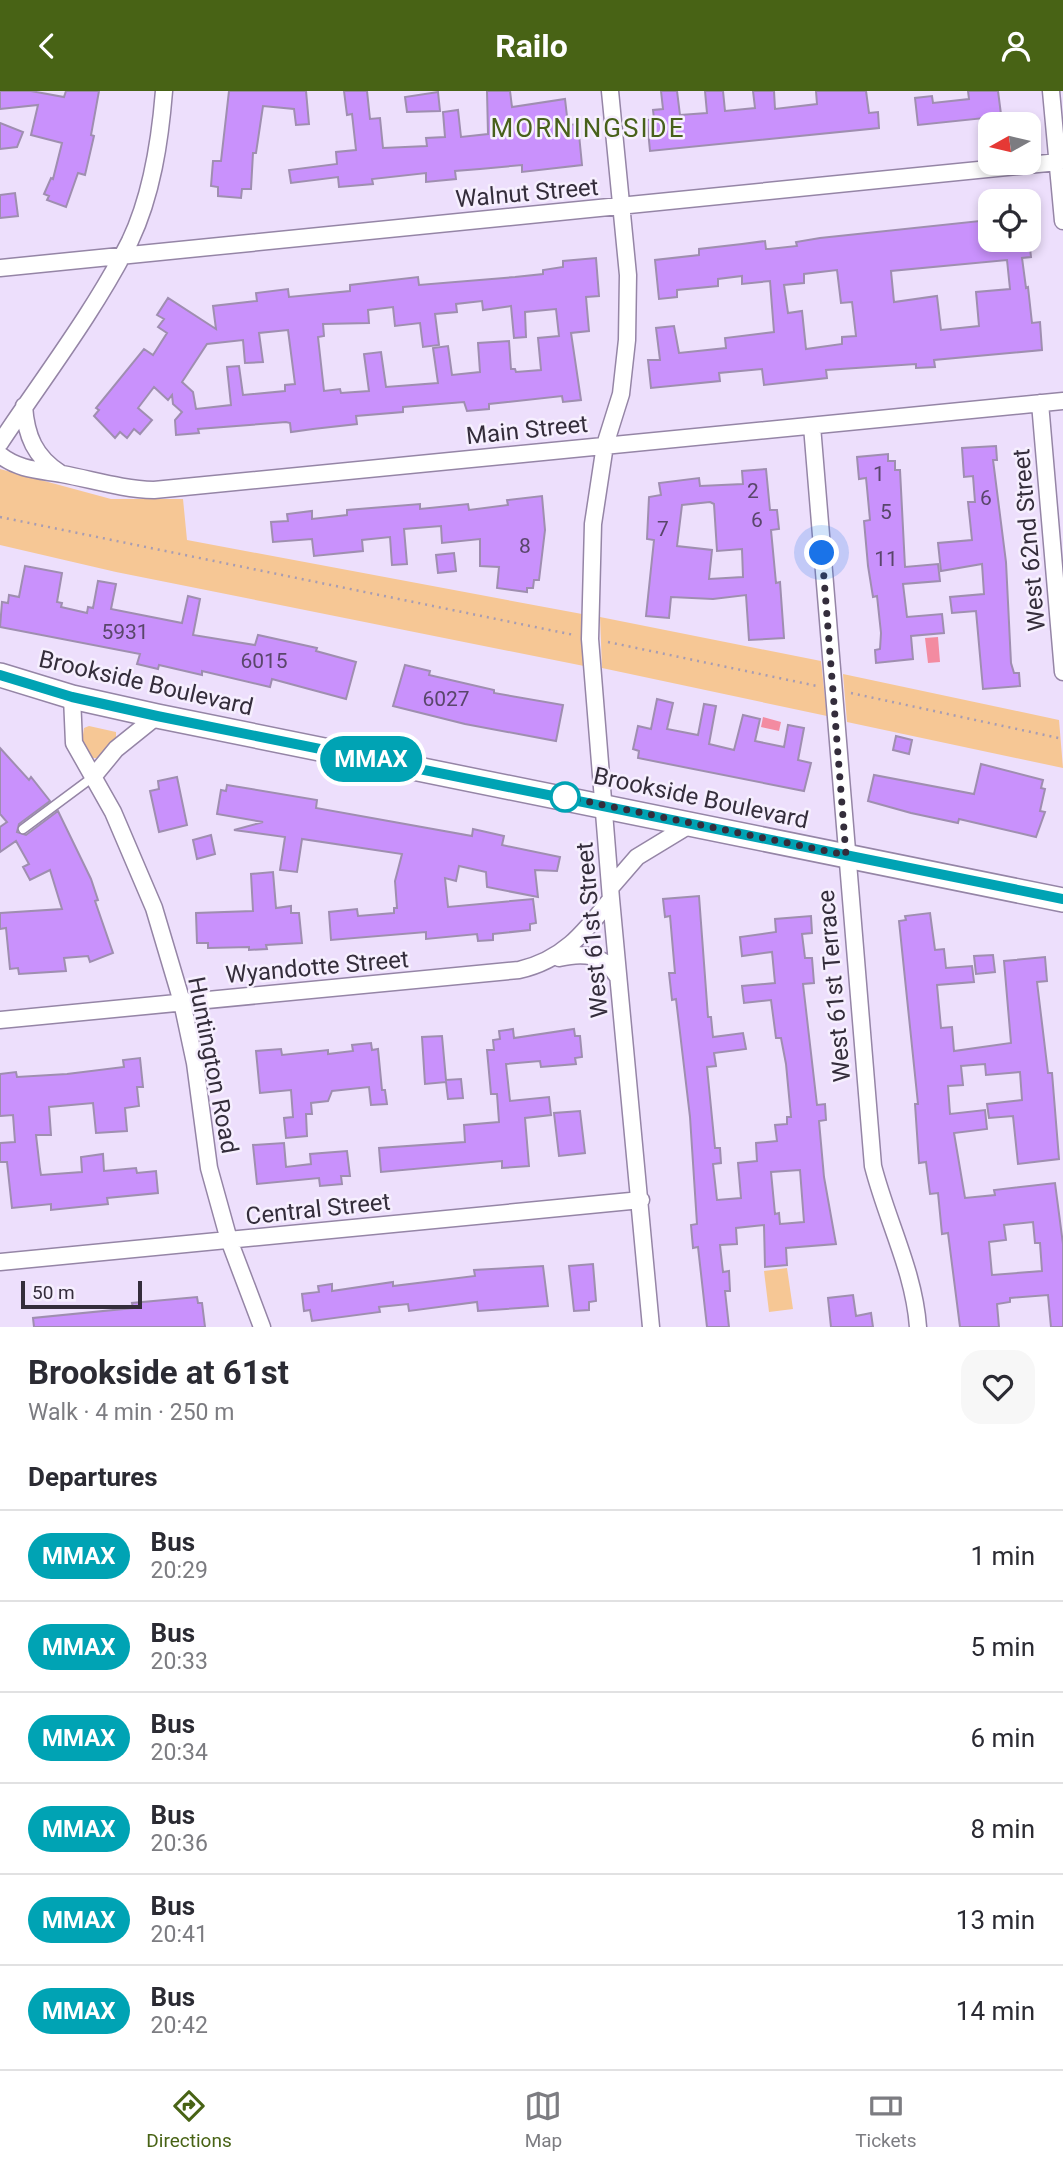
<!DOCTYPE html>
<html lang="en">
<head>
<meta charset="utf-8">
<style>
	body { margin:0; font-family:Roboto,sans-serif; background:#f7f7f7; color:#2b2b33; height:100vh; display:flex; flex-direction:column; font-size:26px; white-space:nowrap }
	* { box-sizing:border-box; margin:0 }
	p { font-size:23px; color:#7c7c81 }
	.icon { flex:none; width:38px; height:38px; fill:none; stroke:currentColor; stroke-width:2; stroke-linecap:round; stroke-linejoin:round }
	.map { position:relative; height:1236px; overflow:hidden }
	.side { display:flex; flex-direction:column; background:#fff; flex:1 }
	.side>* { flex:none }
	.badge { padding:0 14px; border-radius:23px; font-size:24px; line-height:46px }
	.needle { width:46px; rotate:262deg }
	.buttons { position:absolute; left:978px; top:21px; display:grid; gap:14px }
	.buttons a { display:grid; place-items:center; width:63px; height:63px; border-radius:14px; background:#fff; box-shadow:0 4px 10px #0003; font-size:35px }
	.scale { position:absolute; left:21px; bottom:18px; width:121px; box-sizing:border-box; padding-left:7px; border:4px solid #342d3b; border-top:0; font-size:19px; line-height:24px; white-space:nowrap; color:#342d3b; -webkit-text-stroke:5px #f6effe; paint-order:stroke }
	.you { position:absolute; width:35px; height:35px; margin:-18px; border:5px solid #fff; border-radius:50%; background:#1a73e8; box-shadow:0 0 0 10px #1a73e833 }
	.map>.badge { position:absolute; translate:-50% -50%; box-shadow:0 0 0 4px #fff }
	h2 { padding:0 28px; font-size:26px; line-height:63px }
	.round { display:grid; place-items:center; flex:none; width:74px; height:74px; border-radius:21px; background:#f7f7f7 }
	.summary { display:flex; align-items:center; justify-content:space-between; height:119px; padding:0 28px }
	h1 { font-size:33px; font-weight:700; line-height:52px }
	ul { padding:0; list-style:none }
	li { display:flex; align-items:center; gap:21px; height:91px; padding:0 28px; border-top:2px solid #e1e1e2 }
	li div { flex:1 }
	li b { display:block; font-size:26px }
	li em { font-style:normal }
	li .badge { min-width:77px; font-weight:700; text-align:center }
	header { display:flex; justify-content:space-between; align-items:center; height:91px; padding:0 28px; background:#486315; color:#fff; font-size:32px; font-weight:700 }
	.tab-bar { display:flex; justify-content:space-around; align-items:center; height:98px; border-top:2px solid #e1e1e2; background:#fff; font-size:19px; color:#7c7c81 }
	.tab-bar a { display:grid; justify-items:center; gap:4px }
	.tab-bar .on { color:#486315 }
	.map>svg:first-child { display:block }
	.green { fill:#f6c795 }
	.water { fill:#f38ba1 }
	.building { fill:#c991fc; stroke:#9f8eb0; stroke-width:2; fill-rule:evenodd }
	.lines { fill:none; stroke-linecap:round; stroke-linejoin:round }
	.service-casing { stroke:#9585a6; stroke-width:11 }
	.minor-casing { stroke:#9585a6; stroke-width:19 }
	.secondary-casing { stroke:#9585a6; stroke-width:26 }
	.path { stroke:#a79cb3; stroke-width:2.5; stroke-dasharray:2 5; stroke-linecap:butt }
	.service { stroke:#fff; stroke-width:8 }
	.minor { stroke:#fff; stroke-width:16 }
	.secondary { stroke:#fff; stroke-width:23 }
	.line-casing { stroke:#fff; stroke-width:16 }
	.line { stroke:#00a3b4; stroke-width:10 }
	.walk { stroke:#342d3b; stroke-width:7; stroke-dasharray:0 12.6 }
	.stop-dot { fill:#fff; stroke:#00a3b4; stroke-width:3.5 }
	.labels { text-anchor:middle; stroke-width:5; stroke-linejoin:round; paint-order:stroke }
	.number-label { font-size:21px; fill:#59466b }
	.street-label { font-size:24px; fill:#342d3b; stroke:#f6effe }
	.neighbourhood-label { font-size:26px; letter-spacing:2px; fill:#48611b; stroke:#f6effe }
</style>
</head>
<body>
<header><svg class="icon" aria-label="back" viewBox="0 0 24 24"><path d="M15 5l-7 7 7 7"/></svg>Railo<svg class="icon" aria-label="person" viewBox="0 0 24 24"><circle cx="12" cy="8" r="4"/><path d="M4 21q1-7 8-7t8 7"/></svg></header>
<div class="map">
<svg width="1063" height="1236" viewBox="0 0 1063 1236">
	<rect width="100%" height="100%" fill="#eddffc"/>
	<!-- green -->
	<path class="green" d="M0 378 111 408H183L187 449 582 523 584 575 116 481 0 454Z
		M600 526 821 570 827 625 602 577Z
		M843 583 1059 629 1063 677 847 631Z
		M89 635 116 641V648L102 667H92L82 650 84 637Z
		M787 1177 793 1218 769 1221 764 1180Z"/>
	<!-- water -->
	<path class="water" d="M938 546 940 571 928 572 925 547Z
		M763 626 781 631 779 640 761 636Z"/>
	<!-- building -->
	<path class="building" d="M0 0H31L64 6 66 0H99L91 44 94 45 85 84 78 82 66 116 47 109 49 105 44 103 51 87 53 88 62 52 31 44 38 14 0 18Z
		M229 0H306L309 33 296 34 294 18 263 15 256 62H253L251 98H242L241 107 218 105V96L211 95 213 70H221Z
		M344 0H367L370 28 380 27 383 57 427 55 426 47 445 46 443 21 458 19 461 46 488 43 487 0H510L512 16 565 8 568 34 578 33 582 74 522 81V74L480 78 455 80 456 88 426 91V82L372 88 373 93 339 96 338 86 291 92 289 79 337 73 336 61 356 59 352 23 347 24Z
		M661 0H677L680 24 707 22 705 0H723L725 20 755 17 753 0H774L775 18 817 13 816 0H866L869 22 878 21 879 37 650 60 647 29 654 28 653 19 663 18Z
		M968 0H998L1002 31 985 33 984 27 918 34 915 7 932 5 933 12 969 8Z
		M438 1 440 20 407 21 405 6Z
		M0 32 23 41 17 56 0 58Z
		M15 102 18 125 0 127V104Z
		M989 129 990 149H1029L1031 166 1022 167 1026 197 1028 196 1032 232 1040 231 1042 259 934 269 935 276 916 277V273L826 279 827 287 764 294 762 278 719 282 720 290 651 297 648 269H660L656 237 674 235 679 262 726 257 725 247 774 241 770 190 742 193V185L718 188V195L677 199V206L659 208 655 169 699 164V158L742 153 765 150 766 158H769L797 155 796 151 820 147ZM1007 169 1010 198 976 201 979 235 941 239 937 205 894 211 891 180ZM837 179 841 212 852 211 856 245 842 246V253L806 258 802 220 788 222 784 194 804 192V183Z
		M596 167 599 205 586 206 589 240 571 242 581 309 563 311 562 305 489 313V318L467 320 464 311 403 316V321L356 325 357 333 313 338 291 341 290 332 286 331 198 338 199 342 176 344 175 329 182 321 173 313 172 304 168 309 154 296 138 317 152 329 140 343 134 338 127 347 120 341 115 347 94 325 99 319 96 317 144 258 153 264 167 242 158 236 164 228 157 224 168 207 216 238 213 215 257 210 256 202 288 198 289 206 350 200V194L418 186 419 194 515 186 543 183V179L563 176V170ZM482 210 483 219 511 215 514 247 526 246 525 221 556 218 559 245 538 247 541 279 516 281 515 278H511L509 250 478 252 480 281 452 284 448 255 433 257 438 292 386 296 381 261 364 263 369 300 341 302 340 298 324 300 318 246 324 245 323 233 369 232 368 219 393 216 395 235 420 232 423 256 439 254 435 223 457 221 456 213ZM288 239 295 293 285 294V300L243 304 239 275 227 276 231 314 196 318 193 301 182 291 207 253 243 249 245 272 263 271 259 242Z
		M996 355 997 369H993L1006 471 1011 572 1014 582H1019L1020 595 983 598 976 520 952 522 950 506 984 503 982 473 941 480 938 452 972 449 968 411H975L973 385 964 386 962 357Z
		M888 363V370H895V379H900L905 476 938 473 940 490 903 493 907 526 942 523 944 542 911 545 913 568 876 572 875 559 880 558 881 542 877 505 873 506 868 475 864 430 870 429 867 397 866 387 859 388 857 366Z
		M766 378 770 419H777L779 438 771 439 776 492 780 491 784 547 749 549 746 504 713 508 671 506 669 527 646 525 654 449 647 448 649 406 661 404 659 392 699 387 700 395 743 393 742 380ZM710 411 714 413 717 460 742 458 743 486 709 488 712 459 677 455 682 414Z
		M542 405 545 439 539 489H534L533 497H527V501L497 497 499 476 480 475V448L442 452 441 435 404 438 407 473 392 474 390 446 362 449 363 460 314 465 312 448 273 451 271 431 288 430 287 423 312 420V428L347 424V419L420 413V418L468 413 469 419 508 414 507 409Z
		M454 462 456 480 438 482 436 464Z
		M25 475 62 482 57 511 62 512 61 516 87 522 88 516 93 517 98 490 116 493 111 518 182 532 188 505 200 508 193 544 255 554 258 544 317 557 316 560 356 571 346 608 272 588 270 596 202 580V584L159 574 158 578 137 573 140 563 0 536 2 511 8 512 9 504 19 506Z
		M405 574 430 580 429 584 494 599V602L563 614 556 650 465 633 393 615Z
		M657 608 673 612 667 638 698 644 704 613 716 615 709 653 734 659 743 624 760 628 755 650 784 656 788 634 804 637 798 669 811 672 804 700 638 667 639 660 633 658 638 635 651 638Z
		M896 645 912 649 909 663 893 659Z
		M0 657 29 689 31 686 50 710 19 733 17 741 26 744 58 720 91 788 98 809 95 810 113 862 90 871 88 865 64 867 66 880 19 883 18 877 10 878 6 837 0 838V822L62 818 50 779 30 789 23 776 29 773 16 750 0 761V736L7 731 0 723Z
		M981 673 1043 689 1041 697 1045 698 1040 720 1045 721 1036 746 959 728 958 732 911 722 868 710 874 684 974 703Z
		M177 686 187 734 159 741 150 700 159 698 158 690Z
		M227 694 317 709 316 717 472 745 473 738 504 745 502 754 560 766 557 780 535 779 538 806 487 796 486 781 459 775 456 790 445 787 448 816 533 808 536 832 530 833V839L493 843V849L478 850 477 843 426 848V841L331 849 329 821 357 818 358 825 394 822V817H397L395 790 402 763 302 748 297 781 280 779 285 746 234 739 263 731 217 723 221 699 226 700Z
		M211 744 215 763 197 768 193 749Z
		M273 781 276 817 291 815V822H299L302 852 266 854 267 858 249 859V856L208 857V852H197L196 822 253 820 251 783Z
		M699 805 708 926H711L713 946 743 942 746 958 714 962 716 975 707 976 715 1057H720L721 1072 713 1073 717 1109 741 1107 738 1072 757 1070 756 1052 777 1050 775 1034 787 1033V1026H791L786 973 781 947H776L771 909 744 912 742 895 775 892 772 861 742 865 740 846 776 841 775 828 811 825 812 842 802 843 805 867H812L814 892 803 893 817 1014 825 1013 826 1029 819 1030 824 1086 836 1153 786 1157 787 1174 765 1176 764 1134 736 1137 737 1153 720 1154 723 1181 729 1180 730 1200H725L729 1236H707L698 1156 693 1157 691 1134 697 1133 690 1026 676 908 672 909 669 882H675L670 825 665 826 663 808ZM800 1079 804 1131 780 1133 779 1122 775 1123 771 1081Z
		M930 822 935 859 944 858 946 877 972 875 974 891 937 894 941 937 952 936 954 960 1011 952 1004 870 1045 866 1047 890 1037 891 1048 982H1052L1059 1068 1018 1073 1013 1025 989 1027 987 1013 1022 1009 1020 981 986 984 985 973 961 975 963 994 948 995 950 1023 985 1019 987 1038 954 1042 965 1107 995 1104 994 1099 1055 1092 1063 1153V1236H1051L1048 1204 1010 1207V1211L997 1213 999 1236H960L948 1142 942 1143 938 1102 930 1103 926 1071 919 1072 915 1013H918L899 830 906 829 905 825ZM1033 1131 1035 1152H1040L1042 1180 992 1184 989 1151 1006 1149 1004 1134Z
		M993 864 995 881 976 883 974 865Z
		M513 938 514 947 574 938 575 945H580L582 966 575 967 576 973 541 976 540 970 506 973 510 1010 549 1006 551 1024 525 1027 529 1075 502 1077V1070L381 1081 379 1057 465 1051 464 1034 499 1031 497 1003H491L487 959H494L493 949 500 948 499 940Z
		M442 945 446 989 461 988 463 1007 448 1008 446 991 425 993 422 946Z
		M371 952 372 959 378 958 382 999H385L387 1013 371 1014 369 996 332 1000 328 1010 311 1012 312 1023H306L307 1045 286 1047 284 1027 293 1026 291 999 260 1002 256 960 281 958 282 964 328 959V963L353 960 352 954Z
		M140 967 143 996H137L139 1015 125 1017 127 1040 96 1042 93 1012 49 1016 51 1044H36L40 1078 41 1084 82 1081 81 1066 103 1063 104 1080 136 1077 137 1082 156 1080 158 1102 107 1107 108 1113 79 1116 51 1119V1113L12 1117 7 1071H0V1052L15 1051 13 1024 0 1025V983L16 981 17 986 67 983 124 976 123 969Z
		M580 1020 585 1062 559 1065 554 1022Z
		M284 1052 286 1076 311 1073 310 1063 347 1060 350 1085H341L342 1093 320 1095 319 1087 257 1093 253 1054Z
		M593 1173 596 1210 589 1211V1219L574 1220 569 1175Z
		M543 1175 548 1215 478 1220 477 1211 409 1220 408 1213 379 1216 380 1221 312 1230 310 1219 304 1220 302 1203 319 1201 318 1195 332 1193V1200L393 1191V1195L475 1185 474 1179Z
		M853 1204 856 1225 871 1222 873 1236H831L828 1207Z
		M197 1206 198 1212H202L205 1236H34L33 1227 133 1217 132 1212Z"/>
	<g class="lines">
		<!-- service casing -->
		<g class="service-casing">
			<path id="service" d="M23 738 93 686"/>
		</g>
		<!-- minor casing -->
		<g class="minor-casing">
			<path id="minor" d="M610 0 628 184 627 249 621 303 605 354 593 433 590 548 611 808 651 1236
				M1051 0 1063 130
				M0 177 1058 71
				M1040 312 1063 581
				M24 315C26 345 35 366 60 382
				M812 335 873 1075C887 1130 914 1180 918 1236
				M0 352C44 286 94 221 130 150 152 104 160 50 164 0
				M0 364C19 379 39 379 62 383 94 389 122 398 154 399L1063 310
				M72 606 74 652 113 721 154 817 182 911 195 972 209 1077 229 1149 262 1236
				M93 686 116 658 157 625
				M611 796 637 766 693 732
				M559 867C584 861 603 863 618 886
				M0 929 519 879C563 869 584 842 611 808
				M0 1171 641 1109"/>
		</g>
		<!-- secondary casing -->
		<g class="secondary-casing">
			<path id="secondary" d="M0 584 72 606 157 625 1063 809"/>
		</g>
		<!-- path -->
		<path class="path" d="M0 426 574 544
			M608 551 817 595
			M851 602 1063 648"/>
		<!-- service -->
		<use href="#service" class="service"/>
		<!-- minor -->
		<use href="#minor" class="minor"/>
		<!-- secondary -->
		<use href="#secondary" class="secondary"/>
	</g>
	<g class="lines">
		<!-- line casing -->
		<g class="line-casing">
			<path id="line" d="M0 584 72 606 157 625 1063 808"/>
		</g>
		<!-- line -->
		<use href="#line" class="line"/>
		<!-- walk -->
		<path class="walk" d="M565 706 846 764 822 462"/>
	</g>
	<!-- markers -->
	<circle class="stop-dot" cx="565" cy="706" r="14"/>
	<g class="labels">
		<!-- number labels -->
		<g class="number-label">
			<text x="879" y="390">1</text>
			<text x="753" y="407">2</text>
			<text x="986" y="414">6</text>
			<text x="886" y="428">5</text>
			<text x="757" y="436">6</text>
			<text x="663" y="445">7</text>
			<text x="525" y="462">8</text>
			<text x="886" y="475">11</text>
			<text x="125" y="548">5931</text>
			<text x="264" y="577">6015</text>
			<text x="446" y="615">6027</text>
		</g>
		<!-- street labels -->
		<g class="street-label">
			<text transform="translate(527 102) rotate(-5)" y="8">Walnut Street</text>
			<text transform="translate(527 339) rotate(-6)" y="8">Main Street</text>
			<text transform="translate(1029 449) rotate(-95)" y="8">West 62nd Street</text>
			<text transform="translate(146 592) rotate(13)" y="8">Brookside Boulevard</text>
			<text transform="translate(701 707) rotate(12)" y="8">Brookside Boulevard</text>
			<text transform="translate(592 839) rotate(-95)" y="8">West 61st Street</text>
			<text transform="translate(317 876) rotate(-5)" y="8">Wyandotte Street</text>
			<text transform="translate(834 895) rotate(-95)" y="8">West 61st Terrace</text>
			<text transform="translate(213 974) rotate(79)" y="8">Huntington Road</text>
			<text transform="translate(318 1118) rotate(-6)" y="8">Central Street</text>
		</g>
		<!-- neighbourhood labels -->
		<g class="neighbourhood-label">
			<text x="588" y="46">MORNINGSIDE</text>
		</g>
	</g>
</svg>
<div class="buttons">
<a><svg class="needle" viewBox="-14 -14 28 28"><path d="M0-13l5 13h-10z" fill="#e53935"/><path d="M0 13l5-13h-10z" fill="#7c7c81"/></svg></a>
<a><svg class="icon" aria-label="locate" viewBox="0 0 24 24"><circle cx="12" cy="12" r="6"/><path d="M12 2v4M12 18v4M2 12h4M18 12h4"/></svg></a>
</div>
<div class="scale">50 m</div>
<div class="you" style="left:822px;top:462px"></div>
<b class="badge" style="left:371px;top:668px;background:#00a3b4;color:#fff">MMAX</b>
</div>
<section class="side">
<div class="summary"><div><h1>Brookside at 61st</h1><p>Walk · 4 min · 250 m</p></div><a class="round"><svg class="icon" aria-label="heart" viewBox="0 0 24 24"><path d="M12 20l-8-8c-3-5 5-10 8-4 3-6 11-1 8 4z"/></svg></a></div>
<h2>Departures</h2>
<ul>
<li><span class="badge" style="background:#00a3b4;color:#fff">MMAX</span><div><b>Bus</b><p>20:29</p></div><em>1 min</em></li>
<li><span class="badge" style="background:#00a3b4;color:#fff">MMAX</span><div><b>Bus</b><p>20:33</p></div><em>5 min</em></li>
<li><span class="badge" style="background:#00a3b4;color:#fff">MMAX</span><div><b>Bus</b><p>20:34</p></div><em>6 min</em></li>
<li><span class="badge" style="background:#00a3b4;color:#fff">MMAX</span><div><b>Bus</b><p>20:36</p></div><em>8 min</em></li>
<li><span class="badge" style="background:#00a3b4;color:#fff">MMAX</span><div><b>Bus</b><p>20:41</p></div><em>13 min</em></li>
<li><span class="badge" style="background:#00a3b4;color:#fff">MMAX</span><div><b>Bus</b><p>20:42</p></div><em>14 min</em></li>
</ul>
</section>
<nav class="tab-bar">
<a class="on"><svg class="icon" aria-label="directions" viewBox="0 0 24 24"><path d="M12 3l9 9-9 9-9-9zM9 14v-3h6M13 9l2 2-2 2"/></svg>Directions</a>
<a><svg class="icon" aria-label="map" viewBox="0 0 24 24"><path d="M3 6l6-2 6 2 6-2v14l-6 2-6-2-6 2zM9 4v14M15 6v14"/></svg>Map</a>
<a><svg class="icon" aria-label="tickets" viewBox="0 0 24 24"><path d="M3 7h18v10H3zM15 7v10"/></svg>Tickets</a>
</nav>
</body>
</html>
